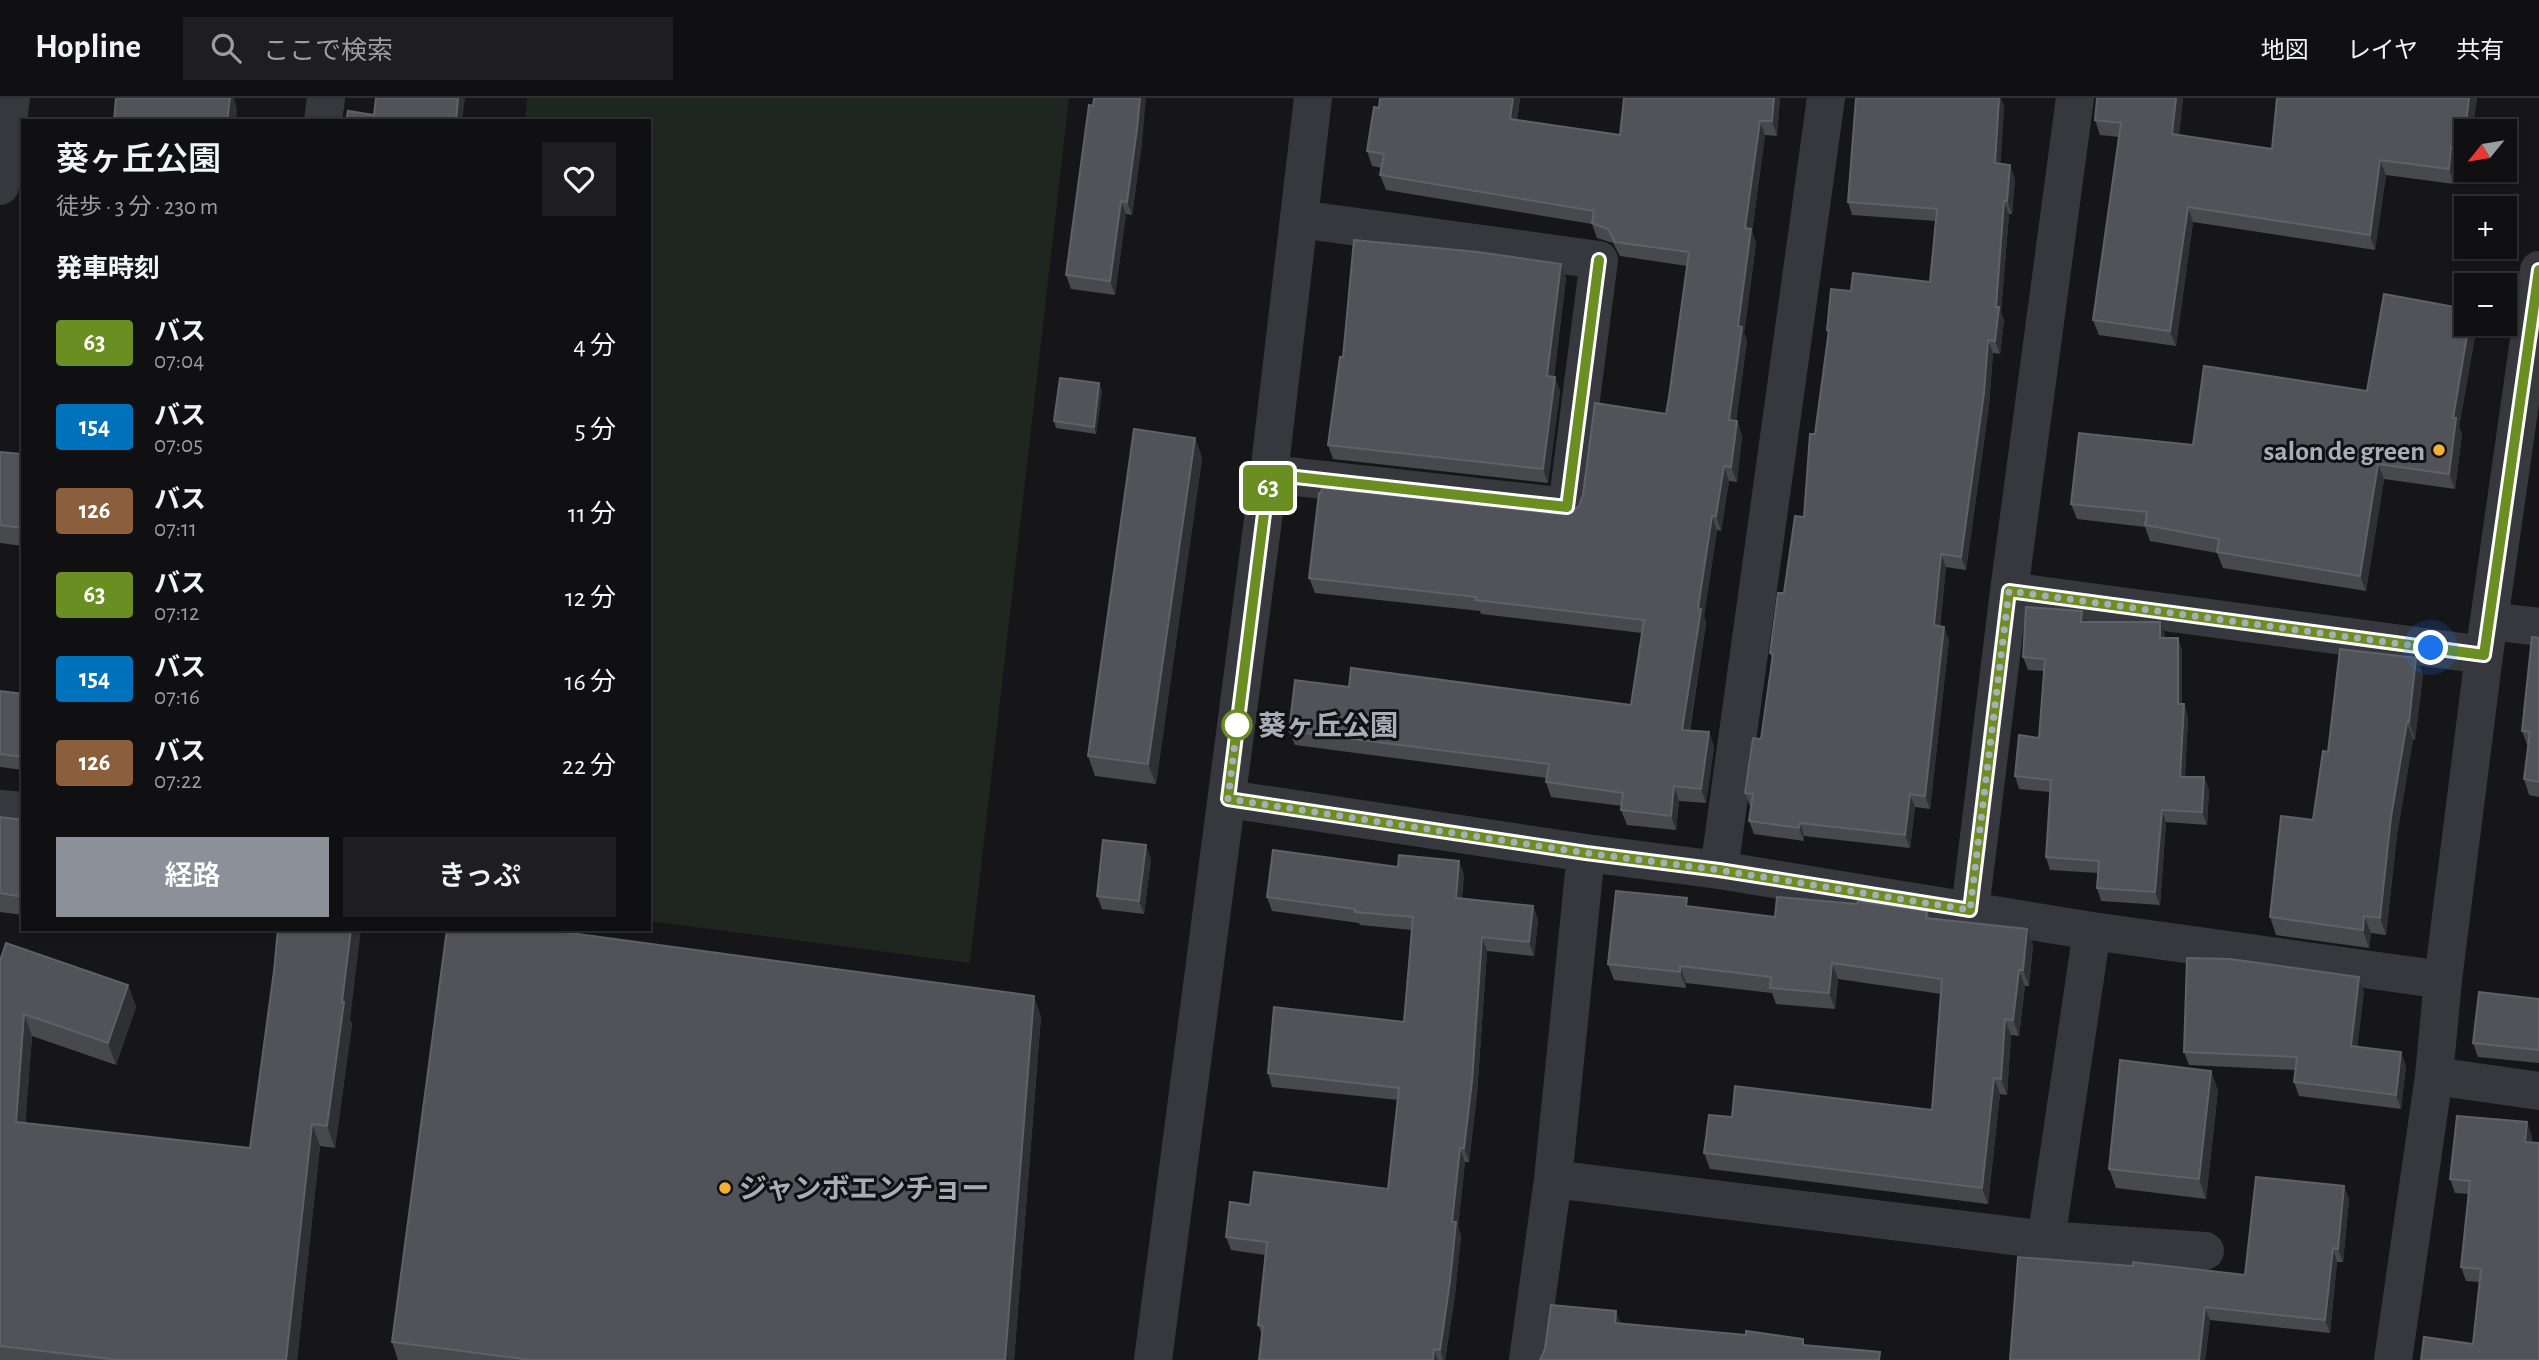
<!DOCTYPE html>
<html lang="ja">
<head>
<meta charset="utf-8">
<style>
	body { margin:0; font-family:"Alegreya Sans","Noto Sans JP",sans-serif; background:#1e1e20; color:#f1f3f6; height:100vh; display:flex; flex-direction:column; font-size:26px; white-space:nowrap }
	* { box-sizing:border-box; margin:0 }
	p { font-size:23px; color:#9c9d9f }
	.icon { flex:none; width:38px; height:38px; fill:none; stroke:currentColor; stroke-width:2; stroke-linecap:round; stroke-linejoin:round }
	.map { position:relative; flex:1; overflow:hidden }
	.side { position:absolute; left:21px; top:21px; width:630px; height:812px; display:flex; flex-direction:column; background:#101012; border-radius:0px; box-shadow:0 2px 5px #0004,0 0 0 2px #303032 }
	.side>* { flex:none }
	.badge { padding:0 14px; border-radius:5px; font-size:24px; line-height:46px }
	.needle { width:46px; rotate:240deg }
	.controls { position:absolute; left:2454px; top:21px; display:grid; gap:14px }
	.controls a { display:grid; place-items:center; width:63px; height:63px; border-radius:0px; background:#101012; box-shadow:0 2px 5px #0004,0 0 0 2px #303032; font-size:35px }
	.you { position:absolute; width:35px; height:35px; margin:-18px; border:5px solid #fff; border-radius:50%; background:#1a73e8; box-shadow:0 0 0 10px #1a73e833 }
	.map>.badge { position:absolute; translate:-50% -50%; box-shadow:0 0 0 4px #fff }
	h2 { padding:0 35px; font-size:26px; line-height:63px }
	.round { display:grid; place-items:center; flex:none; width:74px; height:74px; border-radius:0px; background:#1e1e20 }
	.overview { display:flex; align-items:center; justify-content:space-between; height:119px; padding:0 35px }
	h1 { font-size:33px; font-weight:600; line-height:52px }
	.button { display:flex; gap:14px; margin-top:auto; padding:14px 35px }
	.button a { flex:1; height:80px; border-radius:0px; background:#8c9099; color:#fff; font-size:28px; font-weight:600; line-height:80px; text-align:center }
	.button a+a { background:#1e1e20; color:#f1f3f6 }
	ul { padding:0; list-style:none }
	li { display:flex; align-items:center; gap:21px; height:84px; padding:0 35px }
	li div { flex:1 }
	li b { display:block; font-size:26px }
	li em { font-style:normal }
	li .badge { min-width:77px; font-weight:700; text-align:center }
	header { display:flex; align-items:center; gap:42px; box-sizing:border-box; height:98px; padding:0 35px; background:#101012; border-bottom:2px solid #303032 }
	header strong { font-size:33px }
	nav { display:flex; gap:38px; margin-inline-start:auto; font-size:24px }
	.search { width:490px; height:63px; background:#1e1e20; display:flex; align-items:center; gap:18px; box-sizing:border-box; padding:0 24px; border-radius:0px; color:#9c9d9f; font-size:26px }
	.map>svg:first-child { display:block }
	.green { fill:#1e261f }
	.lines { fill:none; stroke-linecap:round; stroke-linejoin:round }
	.minor { stroke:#37383d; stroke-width:38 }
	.tertiary { stroke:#37383d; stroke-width:38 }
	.wall { fill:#47494d }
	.shaded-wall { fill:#2f3033 }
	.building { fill:#525359; stroke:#5f6168; stroke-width:2 }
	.line-casing { stroke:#fff; stroke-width:16 }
	.line { stroke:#6b8e23; stroke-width:10 }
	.walk { stroke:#a8adb8; stroke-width:7; stroke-dasharray:0 12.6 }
	.poi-dot { fill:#f2b134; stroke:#111113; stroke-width:2.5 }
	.stop-dot { fill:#fff; stroke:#6b8e23; stroke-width:3.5 }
	.labels { text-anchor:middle; stroke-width:6; stroke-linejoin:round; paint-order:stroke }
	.poi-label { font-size:28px; font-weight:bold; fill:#a8adb8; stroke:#111113; text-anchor:end }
	.stop-label { font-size:28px; font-weight:bold; fill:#a8adb8; stroke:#111113; text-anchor:start }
</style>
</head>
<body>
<header>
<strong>Hopline</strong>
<div class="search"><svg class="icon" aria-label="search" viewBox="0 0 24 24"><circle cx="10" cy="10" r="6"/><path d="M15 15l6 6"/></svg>ここで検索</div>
<nav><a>地図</a><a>レイヤ</a><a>共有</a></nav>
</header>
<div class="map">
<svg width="2539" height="1262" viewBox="0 0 2539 1262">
	<rect width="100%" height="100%" fill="#161618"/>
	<!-- green -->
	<path class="green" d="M527 0H1069L970 865 649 823V23H525Z"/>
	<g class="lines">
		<!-- minor -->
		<path class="minor" d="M323 23 326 0
			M1269 376 1567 409 1599 162 1299 121
			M2009 493 2484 557
			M2490 523 2539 529
			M1228 701 1586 755
			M0 711 23 713
			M1719 772 1826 0
			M1970 812 2009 493 2075 0
			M2434 978 2539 993
			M1553 1081 2046 1142 2092 833
			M2046 1142 2205 1153
			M1528 1262 1553 1081 1586 755 1719 772 2092 833 2443 882"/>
		<!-- tertiary -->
		<path class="tertiary" d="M0 88 11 0
			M1153 1262 1269 376 1313 0
			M2393 1262 2434 978 2443 882 2484 557 2539 172"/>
	</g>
	<!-- wall -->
	<path class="wall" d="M1380 0H1520L1517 22 1620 37 1780 0 1777 38 1765 37 1752 134 1756 145 1744 235 1747 243 1736 323H1737L1742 338 1737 384 1729 383 1721 433 1717 432 1704 518 1706 525 1690 632 1709 634 1714 649 1706 705 1679 703 1676 732 1627 727 1621 712 1622 708 1551 699 1546 684 1547 680 1295 647 1289 633 1349 589 1631 607 1642 535 1481 516 1480 513 1315 495 1309 480 1559 416 1570 415 1579 408 1666 316 1687 168 1620 158 1613 145 1597 140 1592 126 1386 92 1380 77 1382 70 1372 68 1367 53 1379 10Z
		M1856 0H2001L2004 9 2000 66 2015 80 2012 116H2009L2001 214 2004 222 2000 256 1993 255 1989 308 1966 472 1946 469 1940 528 1949 542 1930 711 1915 709 1910 750 1804 738V743L1754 736 1749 723 1751 709 1750 708 1745 695 1761 641 1772 560 1770 555 1784 495 1804 419 1828 236 1827 232 1851 193 1930 184 1936 123 1852 117 1848 104Z
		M2097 0H2183L2179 37 2272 51 2277 0H2477L2472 33H2466V65L2457 64 2454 86 2386 77 2375 152 2193 124 2176 248 2099 237 2093 222 2119 39 2100 37 2095 22Z
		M1093 8 1142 45 1132 117 1126 116 1115 197 1071 191 1066 177Z
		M1561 166 1566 180 1554 279 1560 293 1548 385 1333 361 1328 347 1343 259Z
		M2466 226H2476L2477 227 2459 329 2462 336 2455 391 2384 381 2366 493 2223 470 2217 455 2150 443 2145 429 2077 421 2071 406 2193 347 2367 293Z
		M1102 292 1096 336 1056 330 1054 323Z
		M23 338V448L0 445V354L21 356Z
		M1195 340 1202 360 1156 686 1095 678 1088 658Z
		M2086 524H2160L2165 540H2178L2182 553V606H2184L2188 619 2185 679H2204L2209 692 2207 727 2166 724 2160 807 2101 803 2097 790 2098 775 2050 772 2046 759 2050 694 2019 691 2015 678 2039 640 2044 573 2028 572 2023 559Z
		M2539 540V699L2529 697 2524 681 2528 649 2522 633Z
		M2416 560 2423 577 2415 642 2413 641 2397 737 2386 837 2371 835 2369 850 2276 837 2270 819 2313 722 2328 654Z
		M0 593 23 596V672L0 669Z
		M0 719 23 722V817L0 814Z
		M1151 761 1144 816 1102 811 1097 798Z
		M1398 769 1464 776 1462 800 1533 808 1538 822 1534 858 1487 853 1477 996 1469 1064H1465L1458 1129 1461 1138 1455 1197 1445 1262H1259L1262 1237 1258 1227 1265 1157 1231 1152 1226 1139 1250 1107 1388 1091 1398 1002 1272 989 1268 975 1404 924 1412 832 1360 827 1359 825 1272 813 1267 799Z
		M1690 809 1775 819 1927 813 1929 821 2027 831 2033 847 2029 888H2025L2019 938 2011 937 2007 997 2000 996 1988 1106 1710 1071 1704 1055 1732 1019 1932 1012 1941 896 1838 881 1835 911 1776 906 1772 895 1686 885V890L1614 882 1608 866Z
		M0 863 128 887 136 909 116 967 32 938 25 1025 250 1050 350 922 352 926 335 1050 320 1048 297 1262H0Z
		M2364 893 2357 949 2406 968 2401 1011 2299 998 2294 984 2295 972 2189 967 2184 954Z
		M2539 901V965L2478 959 2473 945Z
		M1041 918 1014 1262H398L392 1244Z
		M2218 992 2206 1101 2116 1090 2109 1071Z
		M2532 1038V1044L2473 1246 2480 1184 2466 1183 2461 1169 2468 1096 2455 1095 2450 1081Z
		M2344 1088 2349 1102 2343 1164H2337L2330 1235 2210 1222 2205 1262H2010L2245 1177Z"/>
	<!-- shaded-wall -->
	<path class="shaded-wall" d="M230 0H234L237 11 236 23H227Z
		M458 0H465L462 23H456Z
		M1140 0H1146L1142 45 1132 117 1127 104Z
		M1513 0H1520L1515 35 1510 21Z
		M1774 0H1780L1777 38 1772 23Z
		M1999 0H2001L2004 9 2000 78 1995 65Z
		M2176 0H2183L2177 51 2172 36Z
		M2469 0H2477L2472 33H2466V58L2463 50Z
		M1760 23 1765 37 1752 134 1756 145 1744 235 1747 243 1734 337 1729 322 1738 228 1745 130Z
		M2451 49 2457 64 2454 86 2449 71Z
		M2380 62 2386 77 2375 152 2370 137Z
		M2010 67 2015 80 2012 116 2007 103Z
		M1121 103 1126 116 1115 197 1110 183Z
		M2004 103 2009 116 2001 214 2004 222 2000 256 1995 243 1996 209Z
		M2188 109 2193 124 2176 248 2170 233Z
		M1561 166 1566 180 1552 292 1547 278Z
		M2469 226H2476L2477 227 2459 329 2462 336 2455 391 2449 376 2453 320Z
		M1988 242 1993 255 1989 308 1966 472 1961 459Z
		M1555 279 1560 293 1548 385 1543 371Z
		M1099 285 1102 292 1096 336 1094 329Z
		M1737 323 1742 338 1737 384 1731 369Z
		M1195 340 1202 360 1156 686 1148 666Z
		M2378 366 2384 381 2366 493 2360 478Z
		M1724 368 1729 383 1721 433 1716 418Z
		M1712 418 1717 432 1704 518 1706 525 1687 646 1682 632 1698 510Z
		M1941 456 1946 469 1938 540 1934 527Z
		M2082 513 2086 525 2081 524Z
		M2160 524 2165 537V553L2160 540Z
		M1944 529 1949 542 1930 711 1925 698Z
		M2178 540 2182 553V619L2178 606Z
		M2416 560 2423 577 2415 642 2409 624Z
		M2184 606 2188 619 2184 691 2180 679Z
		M2407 624 2413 641 2397 737 2386 837 2380 820 2391 719Z
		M1709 634 1714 649 1706 705 1701 691Z
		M2204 679 2209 692 2207 727 2202 714Z
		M1674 688 1679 703 1676 732 1671 718Z
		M1910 696 1915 709 1910 750 1905 737Z
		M2162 712 2166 724 2160 807 2155 794Z
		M1800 725 1804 738V743L1799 730Z
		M1146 747 1151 761 1144 816 1139 803Z
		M1459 763 1464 776 1460 813 1456 800Z
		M1533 808 1538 822 1534 858 1529 844Z
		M2364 818 2371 835 2369 850 2363 832Z
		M351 831H361L350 922 352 926 335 1050 327 1028Z
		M2027 831 2033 847 2029 888 2023 872Z
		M1482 839 1487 853 1477 996 1469 1064 1464 1050Z
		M1832 865 1838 881 1835 911 1829 895Z
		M1680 868 1686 885V890L1680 874Z
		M2019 872 2025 888 2019 938 2013 922Z
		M2359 879 2364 893 2356 962 2351 948Z
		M128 887 136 909 116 967 108 945Z
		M1034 898 1041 918 1014 1262H1005Z
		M24 916 32 938 24 1046 16 1024Z
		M2005 921 2011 937 2007 997 2001 981Z
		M2401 954 2406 968 2401 1011 2396 997Z
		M2211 973 2218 992 2206 1101 2199 1081Z
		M1994 980 2000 996 1988 1106 1982 1090Z
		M2527 1024 2532 1038 2530 1058 2525 1044Z
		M312 1026 320 1048 297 1262H286Z
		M1460 1050 1465 1064 1458 1129 1461 1138 1455 1197 1445 1262H1443L1440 1252Z
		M2344 1088 2349 1102 2343 1164 2338 1151Z
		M2333 1150 2337 1164 2330 1235 2325 1222Z
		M2205 1209 2210 1222 2205 1262H2199Z
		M1616 1213 1621 1227 1615 1225Z
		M1434 1251 1438 1262H1433Z"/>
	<!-- building -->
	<path class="building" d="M116 0H230L227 23H114Z
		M376 0H458L456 23H346L348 13 374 17Z
		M1094 0H1140L1137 31 1127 104 1121 103 1110 183 1066 177 1089 7 1093 8Z
		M1380 0H1513L1510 21 1620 37 1624 0H1774L1772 23H1760L1745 130 1751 131 1738 228 1742 229 1729 322 1737 323 1731 369 1724 368 1716 418H1712L1698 510 1701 511 1682 632 1709 634 1701 691 1674 688 1671 718 1621 712 1623 695 1546 684 1549 666 1289 633 1295 582 1349 589 1351 570 1631 607 1644 522 1475 502 1476 499 1309 480 1319 395H1321L1322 390 1559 416 1570 415 1579 408 1583 397 1595 305 1666 316 1669 299 1689 154 1615 144 1608 131 1592 125 1594 113 1380 77 1384 56 1367 53 1374 9 1379 10Z
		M1856 0H1999L1995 65 2010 67 2007 103H2004L1996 209H1999L1995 243 1988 242 1984 295 1961 459 1941 456 1934 527 1944 529 1925 698 1910 696 1905 737 1800 725 1799 730 1749 723 1753 696 1745 695 1753 640 1761 641 1773 556 1770 555 1778 495H1784L1795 418 1804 419 1810 336H1815L1829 232H1827L1831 191 1851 193 1853 175 1930 184 1937 111 1848 104Z
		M2097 0H2176L2172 36 2272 51 2277 0H2469L2463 50 2451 49 2449 71 2380 62 2370 137 2188 109 2170 233 2093 222 2121 25 2095 22Z
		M1354 142 1478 154 1561 166 1547 278 1555 279 1543 371 1328 347 1340 259H1343Z
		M2384 196 2466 211V226H2469L2453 320H2456L2449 376 2378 366 2360 478 2217 454 2219 441 2145 427 2147 414 2071 406 2079 335 2193 347 2204 268 2367 293Z
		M1060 280 1099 285 1094 329 1054 323Z
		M1134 331 1195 340 1148 666 1088 658Z
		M23 338V430L0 427V354L21 356Z
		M2026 509 2082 513 2081 524H2160V540H2178V606H2184L2180 679H2204L2202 714 2162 712 2155 794 2097 790 2099 763 2046 759 2051 682 2015 678 2019 637 2039 640 2045 561 2023 559Z
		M2532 539 2539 540V684L2524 681 2530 634 2522 633Z
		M2340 551 2416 560 2409 624H2407L2391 719 2380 820 2364 818 2363 832 2270 819 2281 718 2313 722 2323 653 2328 654Z
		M0 593 23 596V659L0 656Z
		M0 719 23 722V799L0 795Z
		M1103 742 1146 747 1139 803 1097 798Z
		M1273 752 1398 769 1399 757 1459 763 1456 800 1533 808 1529 844 1482 839 1472 983 1464 1050H1460L1452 1124H1456L1450 1183 1440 1252 1434 1251 1433 1262H1259L1263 1228 1258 1227 1267 1144 1226 1139 1230 1104 1250 1107 1254 1074 1388 1091 1399 990 1268 975 1274 909 1404 924 1413 819 1355 814V811L1267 799Z
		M1616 793 1687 800 1686 808 1775 819 1777 799 1857 806 1858 803 1927 813 1926 820 2027 831 2023 872H2019L2013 922 2005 921 2001 981 1994 980 1982 1090 1704 1055 1709 1017 1732 1019 1735 988 1932 1012 1942 881 1832 865 1829 895 1770 890 1771 879 1680 868V874L1608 866Z
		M278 831H351L342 904H344L327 1028 312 1026 286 1262H119L0 1248V863L6 845 128 887 108 945 24 916 16 1024 250 1050 274 873Z
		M447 831H541L1034 898 1005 1262H531L392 1244Z
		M2187 860 2230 861 2359 879 2351 948 2401 954 2396 997 2294 984 2297 959 2184 954Z
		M2479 894 2539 901V952L2473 945Z
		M2120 962 2211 973 2199 1081 2109 1071Z
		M2457 1018 2527 1024 2525 1044 2539 1045V1262H2421L2424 1239 2473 1246 2481 1171 2461 1169 2470 1083 2450 1081Z
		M2256 1079 2344 1088 2338 1151 2333 1150 2325 1222 2205 1209 2199 1262H2010L2018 1159 2133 1168V1164L2245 1177Z
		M1551 1207 1616 1213 1615 1225 1746 1237V1233L1803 1241V1247L1880 1254 1879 1262H1540L1545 1251Z"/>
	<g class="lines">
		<!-- line casing -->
		<g class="line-casing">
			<path id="line" d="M1599 162 1567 409 1269 376 1228 701 1586 755 1719 772 1970 812 2009 493 2484 557 2539 172"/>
		</g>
		<!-- line -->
		<use href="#line" class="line"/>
		<!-- walk -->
		<path class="walk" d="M1237 627 1238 620 1228 701 1586 755 1719 772 1970 812 2009 493 2431 550"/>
	</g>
	<!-- markers -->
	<g class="poi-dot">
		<circle cx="2439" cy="352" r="7"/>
		<circle cx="725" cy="1090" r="7"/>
	</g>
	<circle class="stop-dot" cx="1237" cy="627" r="14"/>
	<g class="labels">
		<!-- poi labels -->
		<g class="poi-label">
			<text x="2425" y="362">salon de green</text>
			<text x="739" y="1100" text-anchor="start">ジャンボエンチョー</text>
		</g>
		<!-- stop labels -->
		<g class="stop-label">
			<text x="1258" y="637">葵ヶ丘公園</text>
		</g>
	</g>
</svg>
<div class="controls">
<a><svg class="needle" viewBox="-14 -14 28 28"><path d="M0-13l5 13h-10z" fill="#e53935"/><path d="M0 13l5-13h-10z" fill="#9c9d9f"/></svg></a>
<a>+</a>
<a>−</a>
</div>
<div class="you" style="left:2431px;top:550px"></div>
<b class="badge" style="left:1268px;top:390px;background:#6b8e23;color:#fff">63</b>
<section class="side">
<div class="overview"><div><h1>葵ヶ丘公園</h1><p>徒歩 · 3 分 · 230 m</p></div><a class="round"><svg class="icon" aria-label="heart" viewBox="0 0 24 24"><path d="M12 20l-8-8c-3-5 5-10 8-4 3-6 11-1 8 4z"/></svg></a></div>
<h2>発車時刻</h2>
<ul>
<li><span class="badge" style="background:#6b8e23;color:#fff">63</span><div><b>バス</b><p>07:04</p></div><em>4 分</em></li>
<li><span class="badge" style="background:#0072bc;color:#fff">154</span><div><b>バス</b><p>07:05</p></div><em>5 分</em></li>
<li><span class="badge" style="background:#8b5e3c;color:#fff">126</span><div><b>バス</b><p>07:11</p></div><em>11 分</em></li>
<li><span class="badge" style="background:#6b8e23;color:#fff">63</span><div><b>バス</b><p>07:12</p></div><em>12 分</em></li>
<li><span class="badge" style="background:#0072bc;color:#fff">154</span><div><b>バス</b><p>07:16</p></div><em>16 分</em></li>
<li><span class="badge" style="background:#8b5e3c;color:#fff">126</span><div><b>バス</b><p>07:22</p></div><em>22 分</em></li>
</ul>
<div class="button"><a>経路</a><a>きっぷ</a></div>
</section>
</div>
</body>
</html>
